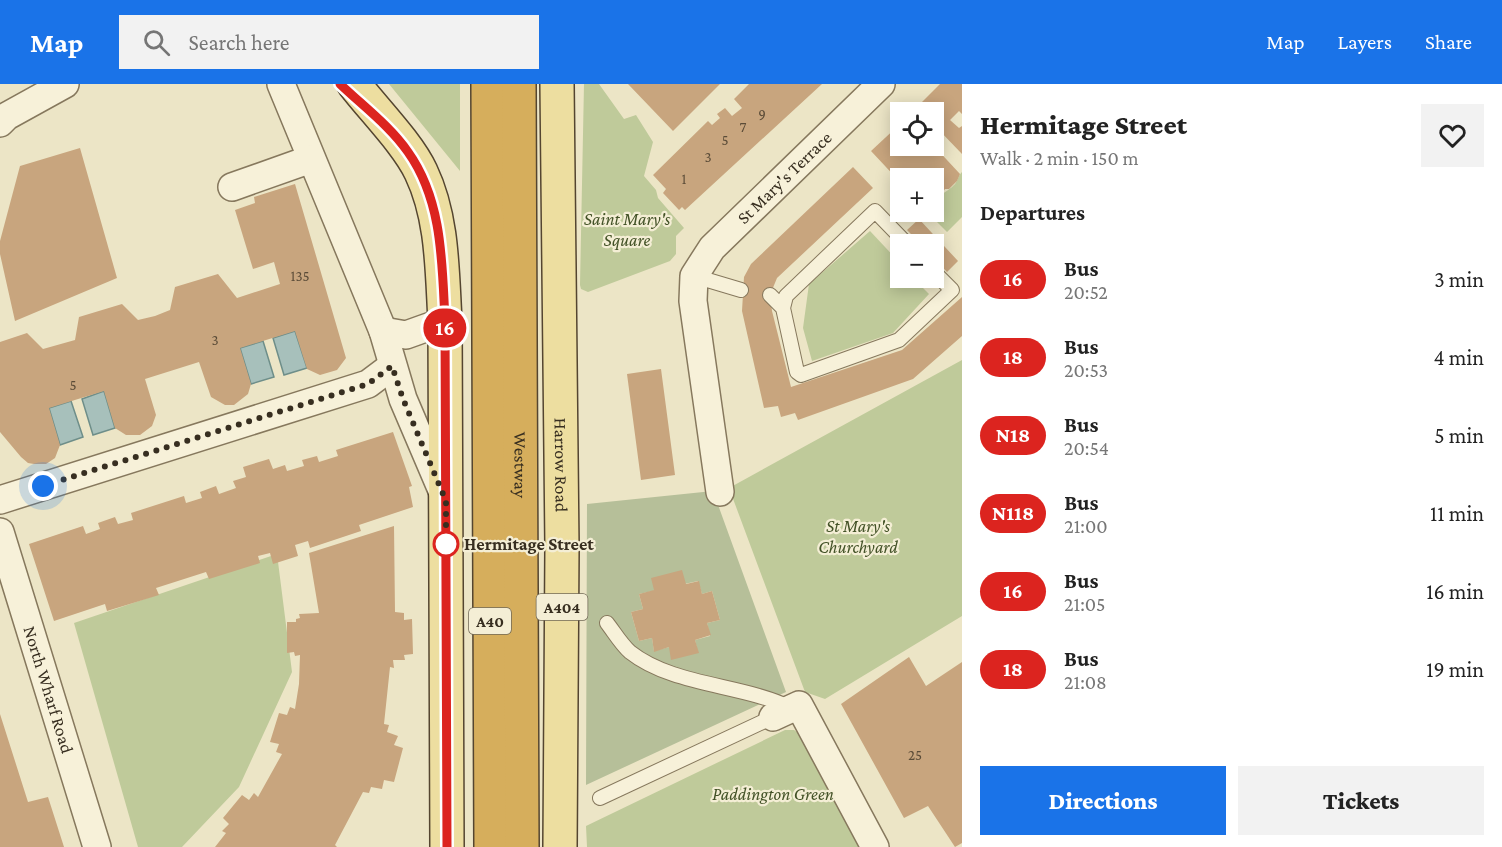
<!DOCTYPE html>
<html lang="en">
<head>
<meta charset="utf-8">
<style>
	body { margin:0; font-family:"Crimson Pro",serif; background:#f2f2f2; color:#222; height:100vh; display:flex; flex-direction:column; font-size:22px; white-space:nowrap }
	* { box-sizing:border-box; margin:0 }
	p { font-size:20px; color:#767676 }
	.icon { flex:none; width:33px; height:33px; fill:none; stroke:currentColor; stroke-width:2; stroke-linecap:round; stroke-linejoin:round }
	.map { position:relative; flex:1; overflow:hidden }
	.side { display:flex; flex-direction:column; background:#fff; width:540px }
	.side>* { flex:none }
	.badge { padding:0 12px; border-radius:20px; font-size:21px; line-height:39px }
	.buttons { position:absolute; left:890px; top:18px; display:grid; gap:12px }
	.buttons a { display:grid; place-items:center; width:54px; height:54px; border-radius:0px; background:#fff; box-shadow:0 3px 15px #0003; font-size:30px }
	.you { position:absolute; width:30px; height:30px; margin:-15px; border:4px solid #fff; border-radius:50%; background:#1a73e8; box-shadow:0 0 0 9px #1a73e833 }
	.map>.badge { position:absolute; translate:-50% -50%; box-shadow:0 0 0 3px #fff }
	h2 { padding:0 18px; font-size:22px; line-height:54px }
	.round { display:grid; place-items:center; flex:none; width:63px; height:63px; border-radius:0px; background:#f2f2f2 }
	.head { display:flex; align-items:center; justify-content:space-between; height:102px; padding:0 18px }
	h1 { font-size:28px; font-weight:800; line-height:45px }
	.button { display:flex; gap:12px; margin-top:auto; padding:12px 18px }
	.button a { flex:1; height:69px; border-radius:0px; background:#1a73e8; color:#fff; font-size:24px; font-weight:800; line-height:69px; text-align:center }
	.button a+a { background:#f2f2f2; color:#222 }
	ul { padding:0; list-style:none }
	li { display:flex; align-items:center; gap:18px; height:78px; padding:0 18px }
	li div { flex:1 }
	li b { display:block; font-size:22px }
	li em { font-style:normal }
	li .badge { min-width:66px; font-weight:700; text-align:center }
	header { display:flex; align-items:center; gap:36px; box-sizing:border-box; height:84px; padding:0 30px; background:#1a73e8; color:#fff }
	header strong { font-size:28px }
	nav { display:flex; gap:33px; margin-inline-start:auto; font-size:21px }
	.search { width:420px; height:54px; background:#f2f2f2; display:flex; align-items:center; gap:15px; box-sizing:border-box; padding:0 21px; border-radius:0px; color:#767676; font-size:22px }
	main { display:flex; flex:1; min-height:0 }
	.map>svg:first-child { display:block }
	.green { fill:#bfca9a }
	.cemetery { fill:#b6bf99; fill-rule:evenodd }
	.water { fill:#a7c0bb; stroke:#6e8e89; stroke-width:1.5 }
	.building { fill:#c8a57e }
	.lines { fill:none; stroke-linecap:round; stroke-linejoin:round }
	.lane-casing { stroke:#86785d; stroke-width:16 }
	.street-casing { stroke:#86785d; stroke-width:30 }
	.primary-casing { stroke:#544530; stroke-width:36 }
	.highway-casing { stroke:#544530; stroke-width:36 }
	.lane { stroke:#f7f1d9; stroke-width:14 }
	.street { stroke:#f7f1d9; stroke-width:27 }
	.primary { stroke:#eddea0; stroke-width:33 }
	.highway { stroke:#d6ae5c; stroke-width:33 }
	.line-casing { stroke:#fff; stroke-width:14 }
	.line { stroke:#dc241f; stroke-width:9 }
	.walk { stroke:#372e20; stroke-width:6; stroke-dasharray:0 10.8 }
	.stop-dot { fill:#fff; stroke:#dc241f; stroke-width:3 }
	.labels { text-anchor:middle; stroke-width:4.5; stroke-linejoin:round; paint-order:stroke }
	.number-label { font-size:15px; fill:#5b4c38 }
	.shield { fill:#f4eed5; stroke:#706856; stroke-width:1.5 }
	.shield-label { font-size:16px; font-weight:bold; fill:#372e20 }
	.street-label { font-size:18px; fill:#372e20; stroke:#f4eed5 }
	.park-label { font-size:18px; font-style:italic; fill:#435227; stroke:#f4eed5 }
	.stop-label { font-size:18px; font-weight:bold; fill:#372e20; stroke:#f4eed5; text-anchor:start }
</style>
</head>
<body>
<header>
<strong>Map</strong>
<div class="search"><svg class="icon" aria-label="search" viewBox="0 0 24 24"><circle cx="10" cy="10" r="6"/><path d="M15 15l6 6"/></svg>Search here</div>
<nav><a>Map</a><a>Layers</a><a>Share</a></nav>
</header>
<main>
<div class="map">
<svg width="962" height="763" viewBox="0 0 962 763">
	<rect width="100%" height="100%" fill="#ece5c6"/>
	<!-- green -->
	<path class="green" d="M389 0H460V87Z
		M584 0H599L624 35 636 31 653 58 644 92 656 106 658 114 684 144 676 152V170L670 177 588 208 581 205 580 201Z
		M962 88V133L947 148 927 128H933C933 112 947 109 955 100 958 96 958 92 962 88Z
		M870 147 900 179V194H913L929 210 893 249 812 277 803 244 809 200Z
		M962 276V532L825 615 805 608 729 404Z
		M277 470 292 588 239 703 182 763H138L74 539Z
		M785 646H794L803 652 863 763H587L586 742Z"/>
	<!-- cemetery -->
	<path class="cemetery" d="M713 407 786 608 586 701 587 420ZM698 497 702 510 712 507 720 536 707 539 710 552 695 556 698 569 669 563 654 567 652 554 639 557 631 528 643 525 639 510Z"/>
	<!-- water -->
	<path class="water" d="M295 247 307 284 284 291 273 254Z
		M263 257 274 293 251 300 240 264Z
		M104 307 115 344 93 351 82 315Z
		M71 317 83 353 60 361 49 324Z"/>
	<!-- building -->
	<path class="building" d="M628 0H720L673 47Z
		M749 0H822L685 126 682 123 679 126 663 109 666 105 653 91 708 37 712 41 720 34 717 30 725 24 732 32 742 24 734 15Z
		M940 0H962V30L959 27 950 36 959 44 962 42V70L937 44 933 47V28H912Z
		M900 40V62H934L960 90 957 97 949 105H945L933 121V94H900V98L871 67Z
		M80 64 117 194 15 237 0 170V157L20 82Z
		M853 83 873 104 777 194 770 211 772 227 791 303 902 266 962 213V252L913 295 798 336 795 329 781 333 778 322 764 324 742 227 744 193 751 180Z
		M295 100 346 274 337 286 320 291 307 285 295 247 240 264 251 300 248 310 234 321H225L211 313 199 278 145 295 156 331 152 342 140 351H126L115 344 104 307 49 324 60 361 55 374 46 380H34L28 379 21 373 0 348V258L27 249 43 265 75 256 79 233 122 220 138 236 155 232 170 226 175 203 218 190 237 214 280 200 274 178 253 185 235 126 255 119 254 113Z
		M919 135 958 177 947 188 933 173V160H921L907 146Z
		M661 285 675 391 641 396 627 290Z
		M393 348 412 402 409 403 413 423 359 441 361 447 310 464 308 457 295 461 298 472 273 480 270 469 258 472 260 479 209 495 206 488 156 504 159 511 107 527 105 520 54 537 29 460 83 442 86 450 100 445 98 439 115 433 118 440 133 436 131 429 184 412 186 419 202 414 200 408 216 402 219 410 236 404 233 397 246 393 243 383 269 375 273 385 285 381 287 387 304 382 302 376 317 372 319 378 338 372 336 366Z
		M394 442 395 528 404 529V536L412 535 413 570 404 571 405 576H393L394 584 390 583 384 640 389 641 387 648 398 652 394 661 403 664 394 698 384 696 382 705 371 703 369 709 363 708 335 761 337 763H215L226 749 222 747 229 740 223 734 242 711 249 716 254 709 258 713 282 670 276 668 279 660 270 658 279 629 287 631 290 623 295 625 299 600 300 571 295 572 294 568 287 569V538H296V535L300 534 299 530 319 529 309 469Z
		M682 486 686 500 699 497 702 510 712 507 720 536 707 539 711 551 695 556 699 569 671 576 669 563 654 568 652 554 639 557 631 528 643 525 639 510 654 506 651 494Z
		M909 573 926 602 962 578V759L955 763 928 722 904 734 841 620Z
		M0 630 28 718 48 713 64 763H0Z"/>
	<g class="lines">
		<!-- lane casing -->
		<g class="lane-casing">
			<path id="lane" d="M907 160 875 127 786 212 783 224 797 288 801 291 899 256 952 206 933 187
				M694 192 741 206
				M770 211 783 224
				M607 539C614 548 621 560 630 568 673 602 742 600 791 624
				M600 714 773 633"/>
		</g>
		<!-- street casing -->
		<g class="street-casing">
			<g id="street">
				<path d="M281 0 383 247 403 315 444 411"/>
				<path d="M0 39 7 32 65 0"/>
				<path d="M232 103 311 75"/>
				<path d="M383 247 406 251 445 237"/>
				<path id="s1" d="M720 408 693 217 694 192 712 164 881 0"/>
				<path d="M0 416 368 300 392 282"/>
				<path id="s2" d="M0 448 97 763"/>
				<path d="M773 633 799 621 875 763"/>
			</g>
		</g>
		<!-- primary casing -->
		<g class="primary-casing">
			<g id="primary">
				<path d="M354 0C374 26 408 60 421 88 443 134 442 187 445 237L447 763"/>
				<path id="s3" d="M557 0 562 463 560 763"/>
			</g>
		</g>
		<!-- highway casing -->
		<g class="highway-casing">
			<g id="highway">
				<path d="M488 0 491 763"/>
				<path id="s4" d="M519 0 522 763"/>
			</g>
		</g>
		<!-- lane -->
		<use href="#lane" class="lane"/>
		<!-- street -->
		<use href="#street" class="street"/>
		<!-- primary -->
		<use href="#primary" class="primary"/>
		<!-- highway -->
		<use href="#highway" class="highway"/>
	</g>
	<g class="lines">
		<!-- line casing -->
		<g class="line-casing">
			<path id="line" d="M340 0C363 22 390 42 408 68 443 117 442 180 445 237L447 763"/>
		</g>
		<!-- line -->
		<use href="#line" class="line"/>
		<!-- walk -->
		<path class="walk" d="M43 402 368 300 392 282 403 315 446 417V460"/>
	</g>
	<!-- markers -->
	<circle class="stop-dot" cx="446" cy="460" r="12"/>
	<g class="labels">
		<!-- number labels -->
		<g class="number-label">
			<text x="762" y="35">9</text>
			<text x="743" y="48">7</text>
			<text x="725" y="61">5</text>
			<text x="708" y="78">3</text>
			<text x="684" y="100">1</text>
			<text x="300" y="197">135</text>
			<text x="215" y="261">3</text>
			<text x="73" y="306">5</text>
			<text x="915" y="676">25</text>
		</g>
		<!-- shield labels -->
		<g class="shield">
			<rect x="536.5" y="510" width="51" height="26" rx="4.5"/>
			<rect x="469" y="524" width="42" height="26" rx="4.5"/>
		</g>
		<g class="shield-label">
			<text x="562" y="529">A404</text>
			<text x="490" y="543">A40</text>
		</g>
		<!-- street labels -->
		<g class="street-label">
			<text dy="6" stroke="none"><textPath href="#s1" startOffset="352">St Mary's Terrace</textPath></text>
			<text dy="6" stroke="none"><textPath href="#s3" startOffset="381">Harrow Road</textPath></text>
			<text dy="6" stroke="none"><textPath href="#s4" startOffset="381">Westway</textPath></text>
			<text dy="6" stroke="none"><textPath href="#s2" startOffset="165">North Wharf Road</textPath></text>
		</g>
		<!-- park labels -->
		<g class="park-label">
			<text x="627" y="141">Saint Mary's<tspan x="627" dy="21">Square</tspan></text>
			<text x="858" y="448">St Mary's<tspan x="858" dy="21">Churchyard</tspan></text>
			<text x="773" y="716">Paddington Green</text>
		</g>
		<!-- stop labels -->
		<g class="stop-label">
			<text x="464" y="466">Hermitage Street</text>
		</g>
	</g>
</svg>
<div class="buttons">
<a><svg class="icon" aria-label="locate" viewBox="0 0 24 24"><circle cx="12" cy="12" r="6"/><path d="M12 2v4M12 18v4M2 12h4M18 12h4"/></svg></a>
<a>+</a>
<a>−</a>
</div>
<div class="you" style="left:43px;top:402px"></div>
<b class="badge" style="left:445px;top:244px;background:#dc241f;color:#fff">16</b>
</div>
<section class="side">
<div class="head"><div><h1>Hermitage Street</h1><p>Walk · 2 min · 150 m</p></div><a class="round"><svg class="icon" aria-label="heart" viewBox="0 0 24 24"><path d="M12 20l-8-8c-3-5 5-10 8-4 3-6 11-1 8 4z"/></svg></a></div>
<h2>Departures</h2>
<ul>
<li><span class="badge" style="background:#dc241f;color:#fff">16</span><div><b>Bus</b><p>20:52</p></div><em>3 min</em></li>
<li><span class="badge" style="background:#dc241f;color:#fff">18</span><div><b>Bus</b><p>20:53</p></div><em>4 min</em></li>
<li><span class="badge" style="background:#dc241f;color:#fff">N18</span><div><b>Bus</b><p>20:54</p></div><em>5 min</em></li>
<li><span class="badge" style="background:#dc241f;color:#fff">N118</span><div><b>Bus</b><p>21:00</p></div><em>11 min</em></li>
<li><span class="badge" style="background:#dc241f;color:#fff">16</span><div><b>Bus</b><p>21:05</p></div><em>16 min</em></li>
<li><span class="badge" style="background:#dc241f;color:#fff">18</span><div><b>Bus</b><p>21:08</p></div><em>19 min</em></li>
</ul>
<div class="button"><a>Directions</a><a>Tickets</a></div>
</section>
</main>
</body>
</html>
